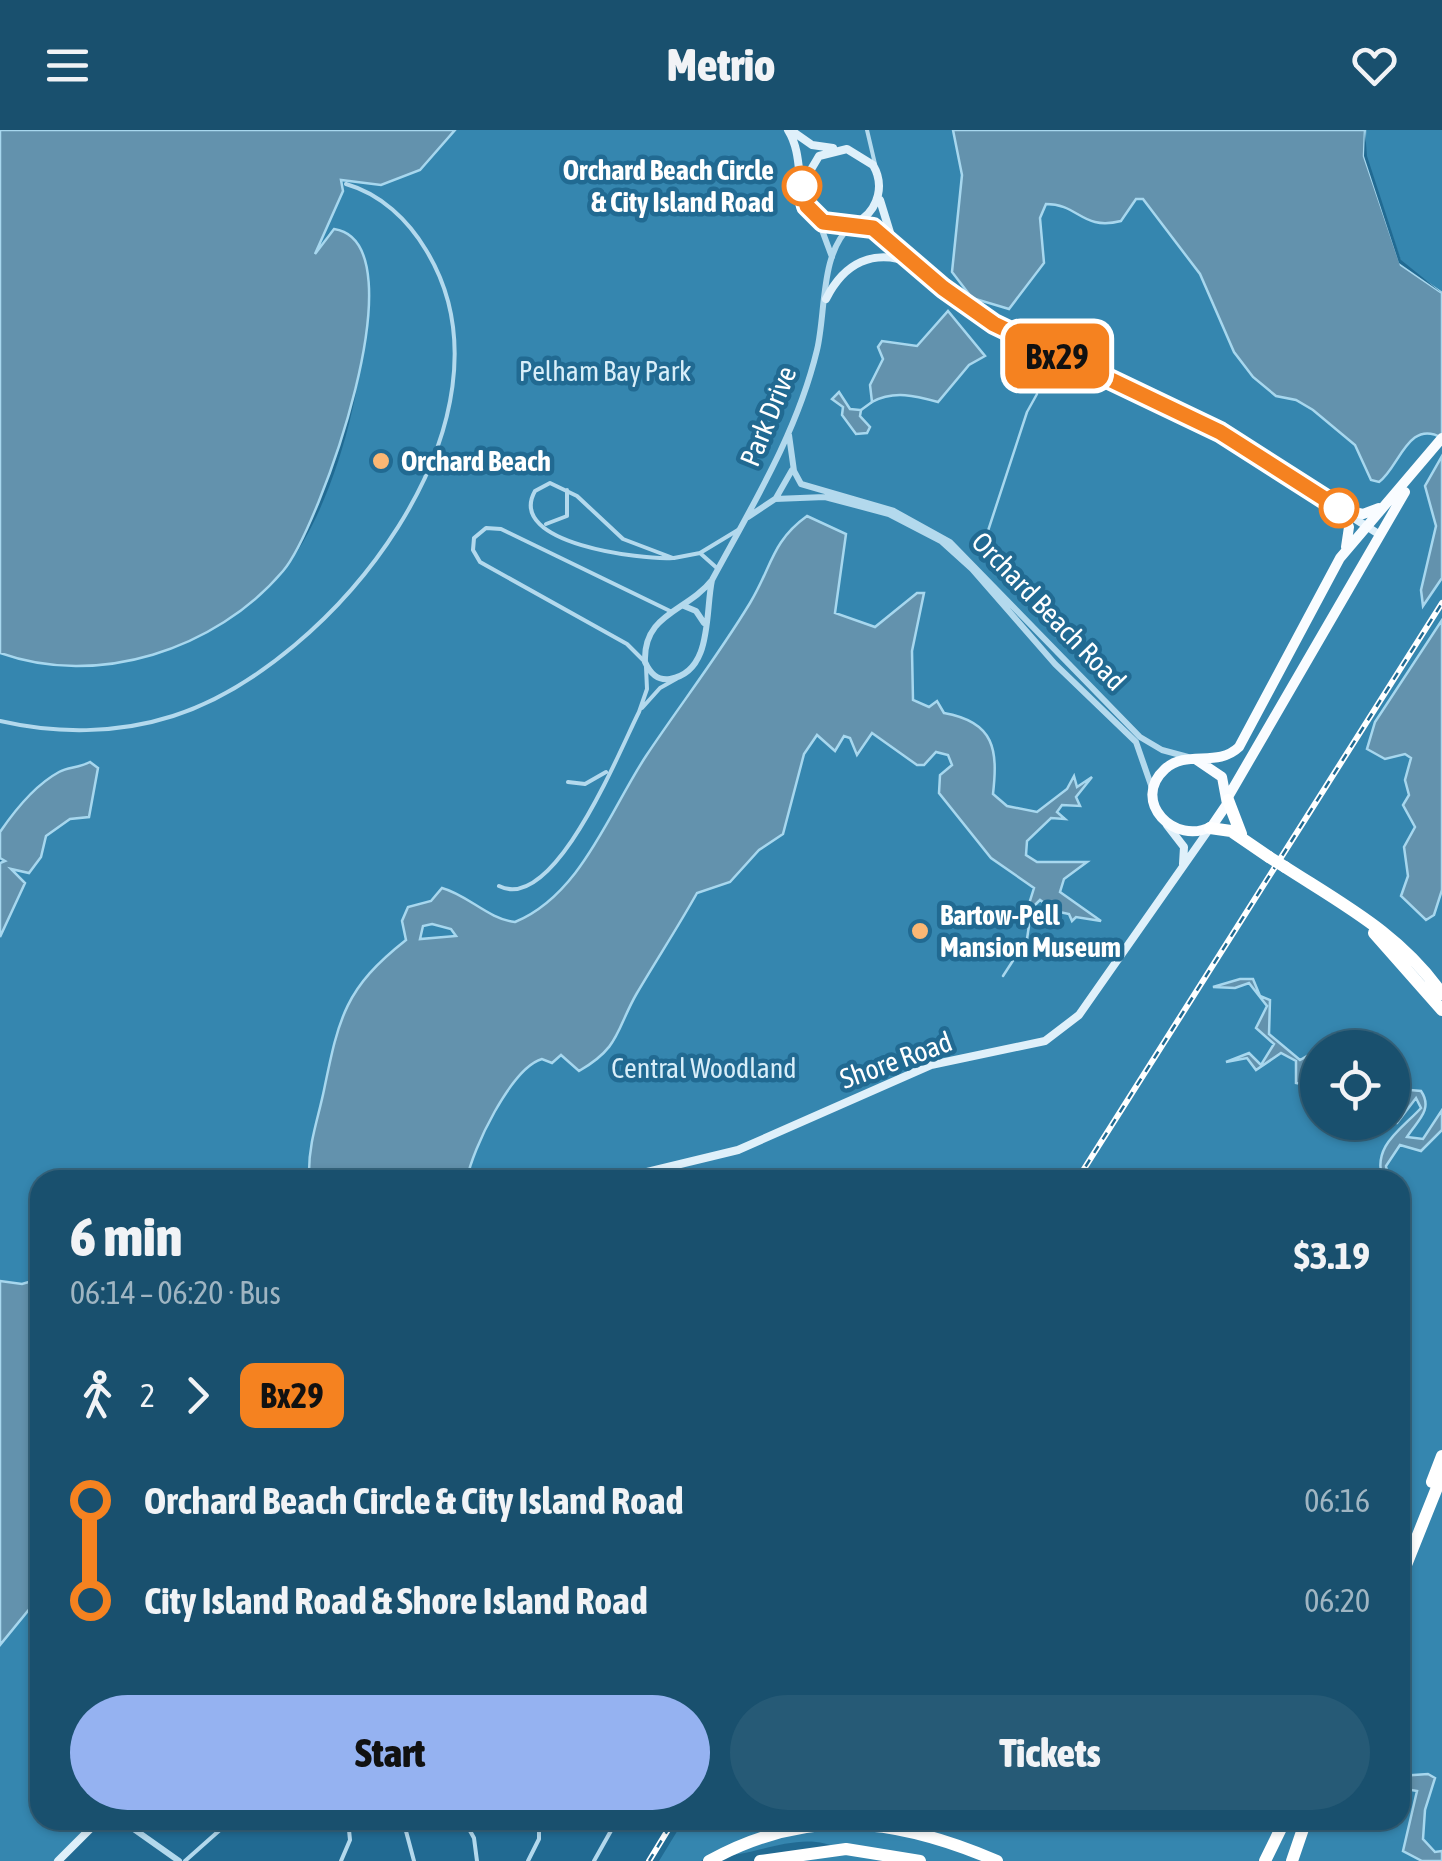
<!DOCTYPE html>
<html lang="en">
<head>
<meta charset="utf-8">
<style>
	body { margin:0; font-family:"Asap Condensed",sans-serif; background:#265a76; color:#f1f3f6; height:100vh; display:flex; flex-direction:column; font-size:38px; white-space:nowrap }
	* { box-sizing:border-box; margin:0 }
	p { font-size:32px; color:#9fb5c2 }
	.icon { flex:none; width:55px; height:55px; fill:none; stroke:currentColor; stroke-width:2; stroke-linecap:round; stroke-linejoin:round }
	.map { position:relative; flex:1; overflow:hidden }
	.drawer { position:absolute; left:30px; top:1040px; width:1380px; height:660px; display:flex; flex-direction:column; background:#19506e; border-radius:30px; box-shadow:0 2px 8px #0004,0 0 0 2px #376781 }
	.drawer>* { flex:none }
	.badge { padding:0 20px; border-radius:15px; font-size:35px; line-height:65px }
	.controls { position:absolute; left:1300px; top:900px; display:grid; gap:20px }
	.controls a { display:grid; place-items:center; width:110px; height:110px; border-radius:50%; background:#19506e; box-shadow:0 2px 8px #0004,0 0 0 2px #376781; font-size:50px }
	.map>.badge { position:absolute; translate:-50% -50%; box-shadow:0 0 0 5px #fff }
	.legs { display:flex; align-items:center; gap:15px; height:110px; padding:0 40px; font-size:32px }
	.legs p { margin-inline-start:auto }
	.summary { display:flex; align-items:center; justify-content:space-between; height:170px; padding:0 40px }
	h1 { font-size:55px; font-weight:800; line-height:75px }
	.cta { display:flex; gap:20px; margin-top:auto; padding:20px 40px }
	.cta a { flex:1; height:115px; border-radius:60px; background:#95b2f1; color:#111; font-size:40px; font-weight:800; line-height:115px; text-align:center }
	.cta a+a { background:#265a76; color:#f1f3f6 }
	ul { padding:0 40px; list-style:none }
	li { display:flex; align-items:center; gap:35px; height:100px; font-size:38px }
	li i { display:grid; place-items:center; width:15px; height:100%; margin:0 12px; background:currentColor }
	li i::after { content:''; width:25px; height:25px; margin:-12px; border:8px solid; border-radius:50%; background:#19506e }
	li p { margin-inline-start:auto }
	li:first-child i { background:linear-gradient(#0000 50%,currentColor 0) }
	li:last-child i { background:linear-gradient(currentColor 50%,#0000 0) }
	header { display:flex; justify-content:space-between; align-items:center; height:130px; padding:0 40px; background:#19506e; font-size:45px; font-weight:800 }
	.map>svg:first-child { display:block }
	.green { fill:#3586af; fill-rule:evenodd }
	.water { fill:#6392ad; stroke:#a7d7ee; stroke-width:2.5; fill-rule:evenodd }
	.pier { fill:#216a92 }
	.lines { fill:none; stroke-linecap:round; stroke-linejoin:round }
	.stream { stroke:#a7d7ee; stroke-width:2.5 }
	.pedestrian { stroke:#b3d9ed; stroke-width:4 }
	.minor { stroke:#b3d9ed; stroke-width:4 }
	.tertiary { stroke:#b3d9ed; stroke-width:6 }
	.secondary { stroke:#dff0fa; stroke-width:8 }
	.primary { stroke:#f9fcff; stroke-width:10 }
	.motorway { stroke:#fff; stroke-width:12 }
	.rail-casing { stroke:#fff; stroke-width:6 }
	.rail { stroke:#216a92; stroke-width:2.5; stroke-dasharray:8; stroke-linecap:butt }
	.motorway-bridge { stroke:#fff; stroke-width:12 }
	.line-1-casing { stroke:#fff; stroke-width:22 }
	.line-1 { stroke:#f58220; stroke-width:15 }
	.stop-1-dot { fill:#fff; stroke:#f58220; stroke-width:5 }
	.poi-dot { fill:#fab774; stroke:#216a92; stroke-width:4 }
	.labels { text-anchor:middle; stroke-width:9; stroke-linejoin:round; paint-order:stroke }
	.stop-label { font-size:28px; font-weight:bold; fill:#fff; stroke:#216a92; text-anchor:end }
	.park-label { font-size:28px; fill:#d8eef9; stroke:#216a92 }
	.street-label { font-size:28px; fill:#fff; stroke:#216a92 }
	.poi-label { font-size:28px; font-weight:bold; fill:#fff; stroke:#216a92; text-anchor:start }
</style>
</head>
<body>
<header><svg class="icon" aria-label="menu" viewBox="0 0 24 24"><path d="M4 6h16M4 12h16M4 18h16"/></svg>Metrio<svg class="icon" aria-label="heart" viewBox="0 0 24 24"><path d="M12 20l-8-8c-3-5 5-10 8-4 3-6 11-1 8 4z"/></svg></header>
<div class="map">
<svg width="1442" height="1731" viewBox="0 0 1442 1731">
	<rect width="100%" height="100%" fill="#216a92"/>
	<!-- green -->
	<path class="green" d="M455 0H974L1103 19 1418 291 1442 262V1731H773L841 1720C800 1696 751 1731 710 1725L701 1731H659L684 1690H1400V1050H439L647 640 362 1050H40V1334H0V799L7 738 0 711V523C47 540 71 534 119 525 182 512 241 493 284 440 341 370 383 200 357 114L329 103 315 124 342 62 341 49 439 20ZM1318 918H1392V992H1318Z
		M1365 0H1442V163L1401 135 1364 26Z
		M40 1466V1690H98L57 1731H0V1515Z"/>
	<!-- water -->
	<path class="water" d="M0 0H455L420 40 381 55 341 50 343 61 315 124 334 99C423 112 319 399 283 441 216 520 97 558 0 523Z
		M953 0H1365L1364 26 1401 135 1442 163V308C1408 288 1399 338 1379 352L1371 350 1355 315 1313 280 1296 270 1276 266 1253 247 1234 222 1200 144 1143 69H1136L1121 91C1082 101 1079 74 1046 74L1040 88 1044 133 1009 179 972 168 952 142 962 45Z
		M948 181 985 226 969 235 938 272C916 266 894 260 872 272L870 255 883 229 878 217 882 211 917 216Z
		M839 262 850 279 861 280 860 286 870 297 867 303 856 304 842 285 843 277 832 269Z
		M1442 326V448L1423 476 1421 460 1436 396 1425 356Z
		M807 386 846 404 835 483 875 497 917 463H924L912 521 913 570 929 577 937 571 944 583C995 592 998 620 993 664L1007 676 1037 682 1067 659 1074 646 1077 657 1092 647 1076 667 1080 676 1062 675 1057 682 1065 689 1051 688 1027 711 1026 725 1037 732H1087L1064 749 1060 762 1101 791 1076 787 1072 791 1069 784 1055 781 1040 770 1034 776 1029 774 1034 758 991 728 939 663 940 645 952 635 948 625 936 622 924 635H917L872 603 857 625 850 608 844 606 835 621 817 605 804 624 783 704 759 720 730 752 697 763C678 797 657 829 637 863 616 899 621 917 579 941L561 925 552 933 542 929C511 938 472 1020 467 1049L289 1050 309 1042C309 1012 318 989 324 960 339 887 345 858 406 810L402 791 408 777 431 771 442 758C468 765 488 789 515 792 581 765 609 682 646 626 680 575 718 526 750 473 772 437 771 412 807 386ZM432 794 451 799 456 806 420 809 423 796Z
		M1442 490V760L1434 785 1426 790 1401 766 1408 746 1404 717 1415 697 1403 675 1409 665 1405 650 1411 628 1405 624 1385 629 1367 619 1375 592Z
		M90 632 98 638 89 687 70 689 46 706 41 727 29 743 11 739 25 753 0 807V733L5 731 0 728V702C15 680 35 655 59 642 68 637 79 638 90 632Z
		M1240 849H1253L1260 866 1270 870 1269 904 1300 930 1309 925 1315 928V939L1303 947 1317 951V957L1296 953V931L1281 923 1256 940 1247 928 1226 932 1249 923 1261 935 1274 914 1256 898 1267 876 1249 853 1235 858 1213 857Z
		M1410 960 1421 961C1434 980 1416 992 1407 1007L1423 1009 1442 980V1000L1421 1021 1400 1015 1386 1036 1388 1050H1383C1371 1016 1402 999 1421 978L1416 968 1397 993H1390L1393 972 1396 983Z
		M39 1149 40 1466 0 1515V1151L22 1154Z
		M1428 1644 1435 1648 1425 1680 1423 1709 1435 1722 1442 1721V1731H1422L1403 1721 1417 1661 1400 1658V1646Z"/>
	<!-- pier -->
	<path class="pier" d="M1365 0 1367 26 1401 130 1442 163 1399 133 1364 26Z"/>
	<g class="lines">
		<!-- stream -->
		<path class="stream" d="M861 280 872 272
			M985 410 1027 282 1037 264
			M1003 846 1027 809 1032 775"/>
		<!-- pedestrian -->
		<path class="pedestrian" d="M0 591C56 604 117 604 173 586 333 535 529 288 426 120 408 90 381 64 346 54"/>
		<!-- minor -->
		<path class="minor" d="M867 0 875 34
			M550 353 577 366 623 409 673 428C643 430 505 414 535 361Z
			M546 394 567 386V360
			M700 423 718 439
			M674 428 700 423 738 400
			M645 532 627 514 480 432 473 420 474 408 486 398 501 399 670 481
			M642 578 660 558 676 549
			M568 652 585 654 606 642
			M499 756C555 784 620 619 639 582L647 559 646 537
			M403 1690 414 1731
			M464 1690 474 1708 477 1731
			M185 1731 221 1699 261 1690
			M341 1731 350 1710 348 1690
			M528 1731 539 1709V1690
			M594 1731 617 1690"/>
		<!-- tertiary -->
		<path class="tertiary" d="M819 92 832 127
			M789 305 794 341 801 354 894 381 950 412 1140 607 1162 620 1188 627
			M776 368 792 340
			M748 387 775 369 825 367 889 384 941 411 972 439 1055 534 1136 612 1152 658
			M712 450C705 482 713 542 670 549 657 551 650 543 645 532 643 483 687 482 712 450 752 376 797 303 817 220 826 183 820 122 851 96
			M684 476 696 481 704 493
			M121 1690 179 1731"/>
		<!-- secondary -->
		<path class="secondary" d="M788 0C805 27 794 62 811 82 843 121 897 76 873 35L847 19 819 26 803 53
			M792 1 812 15 833 18
			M880 70 892 109
			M857 94 882 104 943 158 994 194 1220 302 1377 403
			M826 169C844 133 873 118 912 133
			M1167 695 1184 717 1183 734
			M614 1050 738 1020 931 935 1045 911 1079 885 1210 698
			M58 1731 99 1690"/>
		<!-- primary -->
		<path class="primary" d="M1341 379 1363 384 1379 378
			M1341 379 1349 397 1346 417
			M1197 630 1222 647 1227 674 1212 696C1175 717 1130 671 1165 639 1187 619 1217 638 1239 617L1340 428 1442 308
			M1228 667 1405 362"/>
		<!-- motorway -->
		<path class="motorway" d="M1228 670 1241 704
			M1210 698 1231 701 1269 727
			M1285 737C1344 775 1401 805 1442 864
			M1374 803 1442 880
			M1432 1352 1442 1326
			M1400 1450 1442 1345
			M709 1731C809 1676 897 1688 997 1731
			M760 1731 846 1719 920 1731
			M1265 1731 1285 1690
			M1292 1731 1306 1690"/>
		<!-- rail casing -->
		<g class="rail-casing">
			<path id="rail" d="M1077 1050 1442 473
				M649 1731 674 1690"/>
		</g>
		<!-- rail -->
		<use href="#rail" class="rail"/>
		<!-- motorway-bridge -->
		<path class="motorway-bridge" d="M1269 727 1285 737"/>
	</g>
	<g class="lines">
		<!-- line-1 casing -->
		<g class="line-1-casing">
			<path id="line-1" d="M802 56 807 76 823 92 873 98 943 158 994 194 1220 302 1339 378"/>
		</g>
		<!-- line-1 -->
		<use href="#line-1" class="line-1"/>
	</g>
	<!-- markers -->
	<g class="stop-1-dot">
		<circle cx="802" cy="56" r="18"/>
		<circle cx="1339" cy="378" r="18"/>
	</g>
	<g class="poi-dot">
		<circle cx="381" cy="331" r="10"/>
		<circle cx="920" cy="801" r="10"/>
	</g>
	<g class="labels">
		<!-- stop labels -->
		<g class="stop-label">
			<text x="774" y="50">Orchard Beach Circle<tspan x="774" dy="32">&amp; City Island Road</tspan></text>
		</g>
		<!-- park labels -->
		<g class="park-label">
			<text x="605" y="251">Pelham Bay Park</text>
			<text x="704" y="948">Central Woodland</text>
		</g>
		<!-- street labels -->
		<g class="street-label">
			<text transform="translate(768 286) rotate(-68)" y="10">Park Drive</text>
			<text transform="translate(1049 481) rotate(46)" y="10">Orchard Beach Road</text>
			<text transform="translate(896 930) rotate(-20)" y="10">Shore Road</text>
		</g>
		<!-- poi labels -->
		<g class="poi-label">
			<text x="401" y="341">Orchard Beach</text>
			<text x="940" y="795">Bartow-Pell<tspan x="940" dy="32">Mansion Museum</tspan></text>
		</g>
	</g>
</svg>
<div class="controls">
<a><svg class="icon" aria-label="locate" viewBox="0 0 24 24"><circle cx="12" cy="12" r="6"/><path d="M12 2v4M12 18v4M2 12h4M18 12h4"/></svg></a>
</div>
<b class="badge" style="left:1057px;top:226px;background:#f58220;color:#111">Bx29</b>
<section class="drawer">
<div class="summary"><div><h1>6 min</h1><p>06:14 – 06:20 · Bus</p></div><b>$3.19</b></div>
<div class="legs"><svg class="icon" aria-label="walk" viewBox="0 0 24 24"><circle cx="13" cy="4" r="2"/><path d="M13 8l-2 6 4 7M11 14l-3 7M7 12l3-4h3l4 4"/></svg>2<svg class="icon" aria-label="forward" viewBox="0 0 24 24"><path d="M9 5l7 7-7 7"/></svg><b class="badge" style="background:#f58220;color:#111">Bx29</b></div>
<ul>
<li><i style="color:#f58220"></i><b>Orchard Beach Circle &amp; City Island Road</b><p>06:16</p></li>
<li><i style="color:#f58220"></i><b>City Island Road &amp; Shore Island Road</b><p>06:20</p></li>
</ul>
<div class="cta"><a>Start</a><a>Tickets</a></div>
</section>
</div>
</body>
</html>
